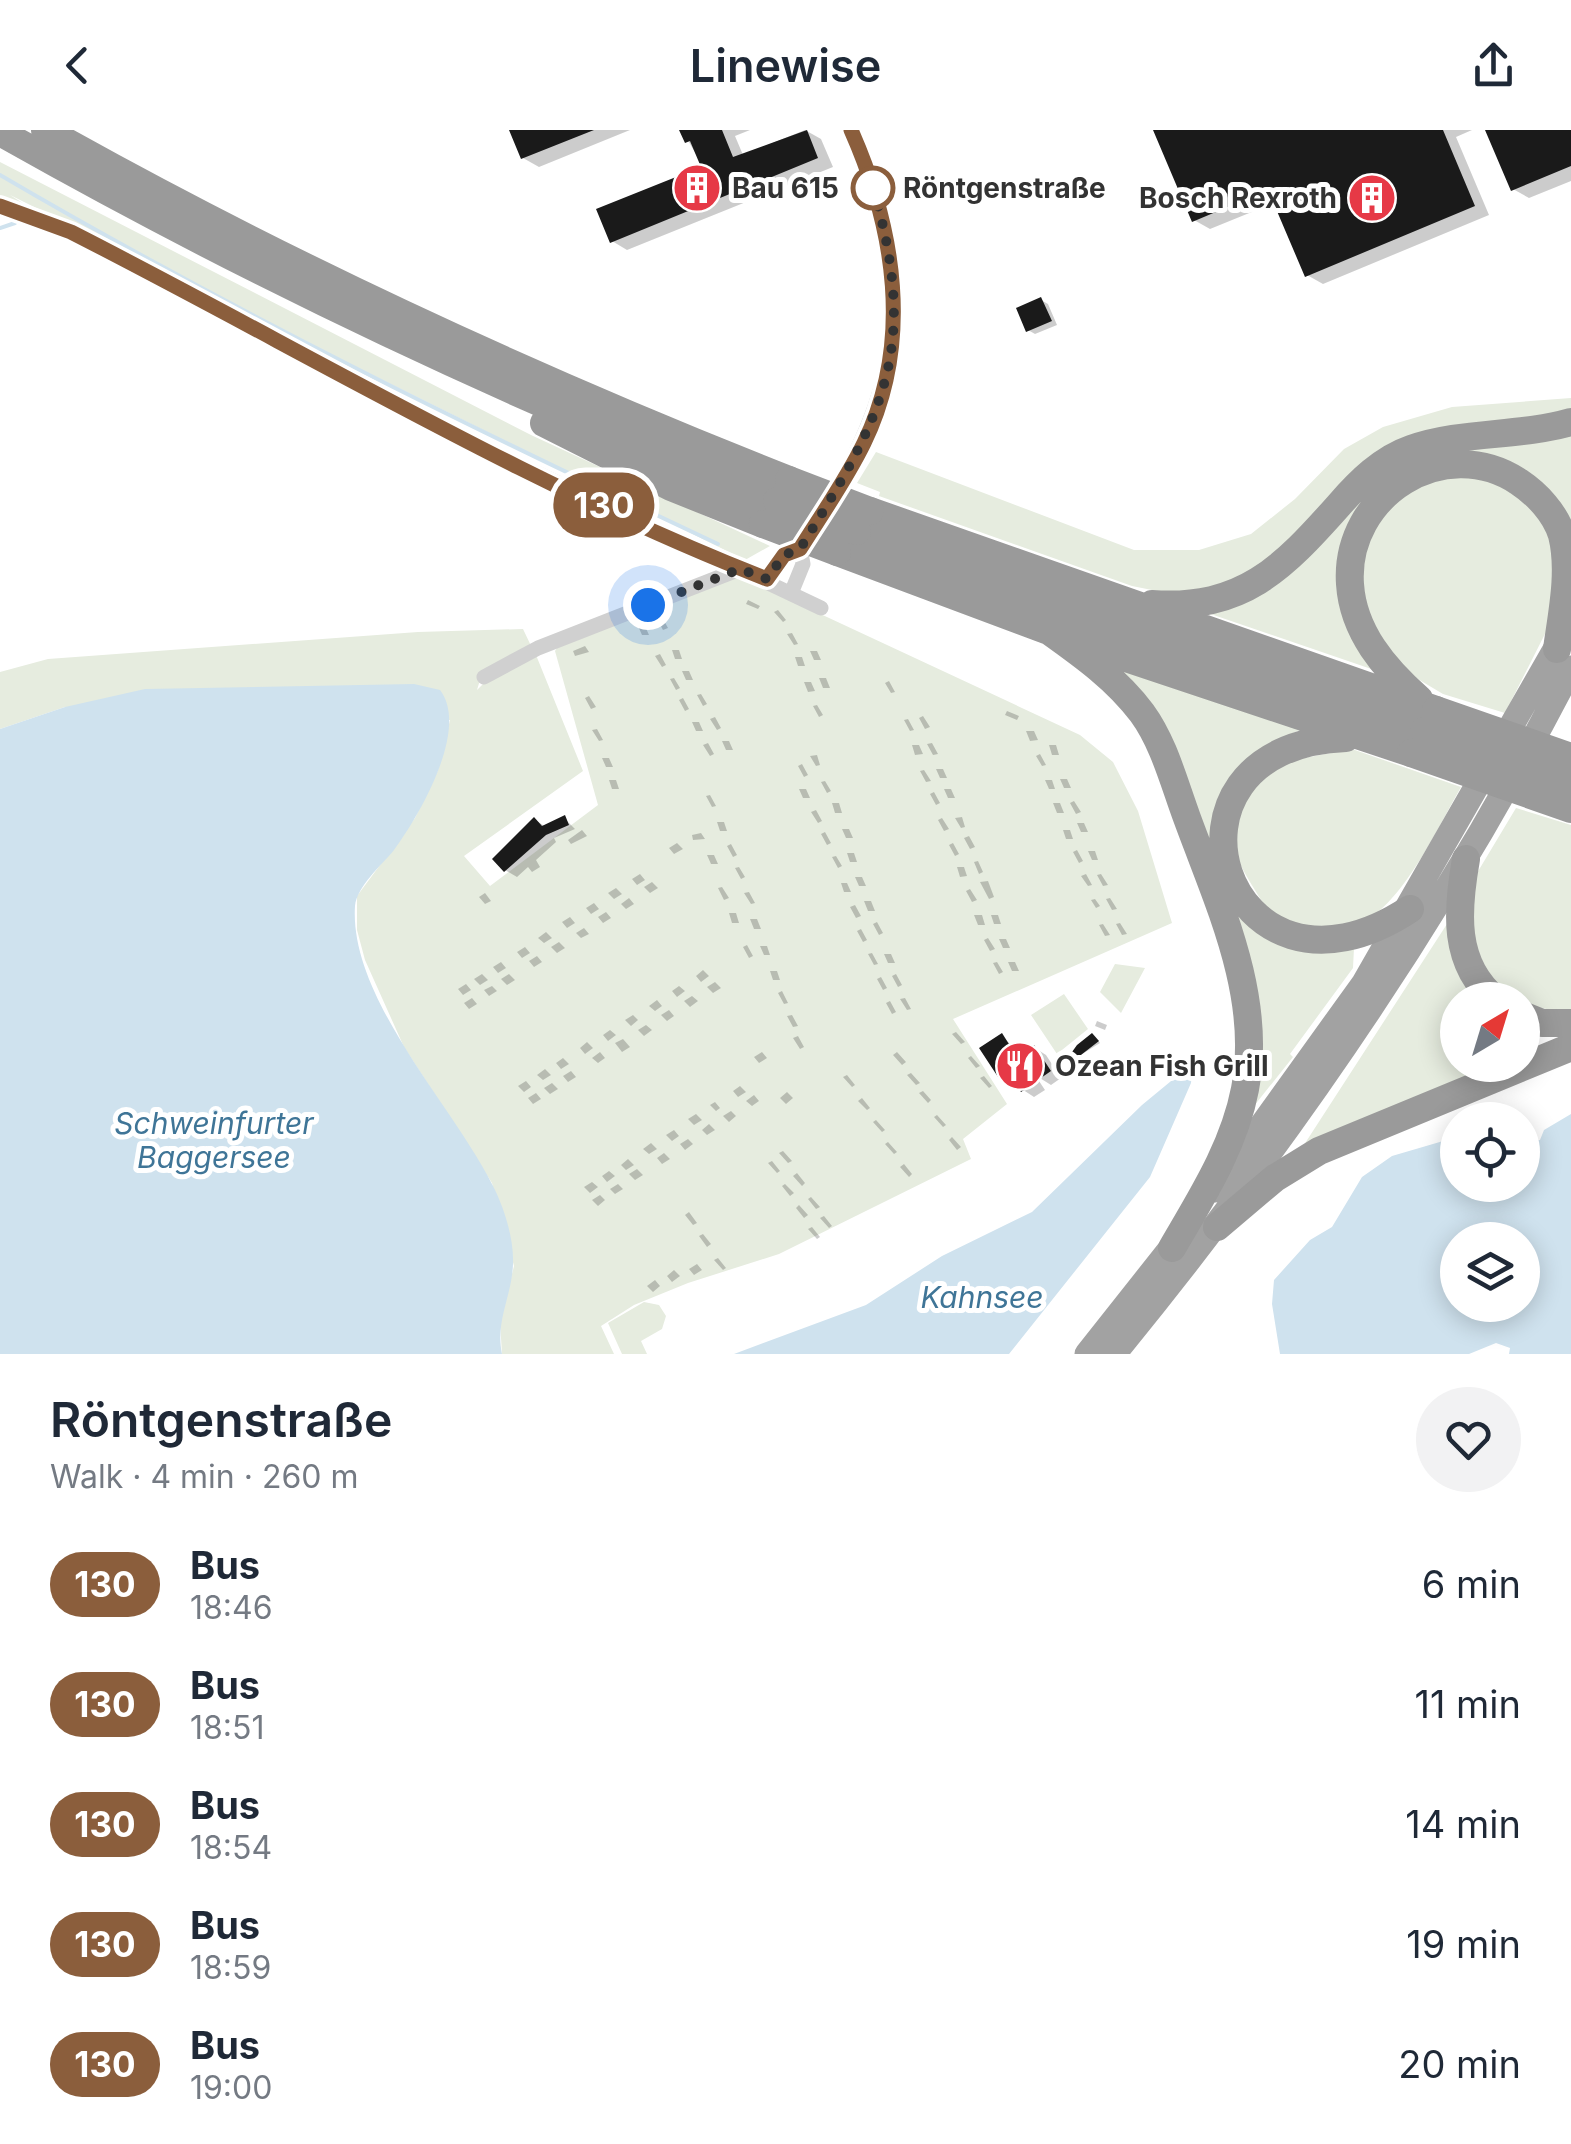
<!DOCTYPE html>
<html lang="en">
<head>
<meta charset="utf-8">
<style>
	body { margin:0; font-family:Inter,sans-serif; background:#f2f2f3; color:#1f2937; height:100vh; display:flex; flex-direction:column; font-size:38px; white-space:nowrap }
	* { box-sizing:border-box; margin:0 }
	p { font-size:32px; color:#747a83 }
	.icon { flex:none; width:55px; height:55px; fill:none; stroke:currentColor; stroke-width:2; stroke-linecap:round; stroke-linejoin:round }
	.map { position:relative; height:1224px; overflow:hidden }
	.sheet { display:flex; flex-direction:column; background:#fff; flex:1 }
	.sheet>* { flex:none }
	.badge { padding:0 20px; border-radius:32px; font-size:35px; line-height:65px }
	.needle { width:65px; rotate:38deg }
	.tools { position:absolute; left:1440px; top:852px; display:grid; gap:20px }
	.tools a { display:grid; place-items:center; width:100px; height:100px; border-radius:50%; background:#fff; box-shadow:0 5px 25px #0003; font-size:50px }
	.you { position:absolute; width:50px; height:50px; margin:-25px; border:8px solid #fff; border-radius:50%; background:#1a73e8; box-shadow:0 0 0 15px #1a73e833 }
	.map>.badge { position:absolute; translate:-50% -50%; box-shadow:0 0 0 5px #fff }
	.round { display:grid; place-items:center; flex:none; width:105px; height:105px; border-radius:52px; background:#f2f2f3 }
	.summary { display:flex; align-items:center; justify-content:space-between; height:170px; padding:0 50px }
	h1 { font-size:48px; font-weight:600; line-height:75px }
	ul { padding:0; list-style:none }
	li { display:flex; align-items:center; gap:30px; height:120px; padding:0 50px }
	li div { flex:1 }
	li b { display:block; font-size:38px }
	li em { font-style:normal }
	li .badge { min-width:110px; font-weight:700; text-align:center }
	header { display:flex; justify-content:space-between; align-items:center; height:130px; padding:0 50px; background:#fff; font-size:45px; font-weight:600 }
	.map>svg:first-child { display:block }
	.green { fill:#e6ecdf }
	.water { fill:#cfe2ee; fill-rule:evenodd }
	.shadow { fill:#0003 }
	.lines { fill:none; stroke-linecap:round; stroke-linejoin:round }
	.stream { stroke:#cfe2ee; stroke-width:4 }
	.building { fill:#1a1a1a }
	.minor { stroke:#d0d0d0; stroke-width:15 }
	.trunk { stroke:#a2a2a2; stroke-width:25 }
	.motorway { stroke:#9a9a9a; stroke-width:28 }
	.motorway-bridge { stroke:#9a9a9a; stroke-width:28 }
	.line-casing { stroke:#fff; stroke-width:22 }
	.line { stroke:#8b5e3c; stroke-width:15 }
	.walk { stroke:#333; stroke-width:10; stroke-dasharray:0 18 }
	.stop-dot { fill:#fff; stroke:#8b5e3c; stroke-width:5 }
	.labels { text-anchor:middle; stroke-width:10; stroke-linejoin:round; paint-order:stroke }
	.poi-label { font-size:28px; font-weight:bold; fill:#333; stroke:#fff; text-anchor:start }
	.stop-label { font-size:28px; font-weight:bold; fill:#333; stroke:#fff; text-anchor:start }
	.water-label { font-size:30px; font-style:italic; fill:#3f7597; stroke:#fff }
</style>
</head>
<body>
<header><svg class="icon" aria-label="back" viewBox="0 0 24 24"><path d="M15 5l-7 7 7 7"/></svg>Linewise<svg class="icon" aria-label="share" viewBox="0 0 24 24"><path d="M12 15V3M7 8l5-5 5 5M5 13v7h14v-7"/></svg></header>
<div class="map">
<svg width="1571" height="1224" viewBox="0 0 1571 1224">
	<rect width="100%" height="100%" fill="#fff"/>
	<!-- green -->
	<path class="green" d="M0 32 531 305 770 416 745 430 10 65 29 77 0 70Z
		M1571 268V284L1450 303 1301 402 1235 453 1172 464 1132 456 879 366 880 362 857 353 876 322 1134 420H1199L1251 404 1295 369 1344 319 1383 297 1452 277Z
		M1571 300V428L1554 377 1441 330 1349 416 1383 543 1196 479 1355 366 1427 323Z
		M1434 342 1504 349 1556 407 1552 490 1505 583 1443 564 1401 539 1387 526 1358 461 1371 390Z
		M737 445 1080 605 1113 632 1138 681 1172 793 953 889 1007 974 963 1009 971 1029 779 1124 688 1153 634 1175 601 1196 614 1224H502L500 1192 514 1136 492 1053 404 917 365 830 357 800V766L415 688 438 640 450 590 65 577 0 599V542L48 529 418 502 523 499 533 520 483 540 477 560 492 545 536 525 583 641 464 726 490 756 598 675 555 521 562 510Z
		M1101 527 1300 600 1272 612 1235 647 1228 762 1354 818 1353 838 1290 924 1293 927 1250 981 1224 765Z
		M1352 619 1461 657C1436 700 1395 794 1340 801 1321 803 1291 791 1272 787 1224 711 1220 713 1267 635Z
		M1516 678 1571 695V883L1523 875 1522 870 1505 864 1488 848 1465 788 1471 753Z
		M1447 794 1487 870H1458V935H1502L1300 1021Z
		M1115 834 1145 838 1121 883 1100 862Z
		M1064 864 1088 899 1057 924 1031 885Z
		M644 1172 659 1175 666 1186 662 1199 641 1211 647 1224H622L608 1193Z"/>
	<!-- water -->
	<path class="water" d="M414 554 440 560C470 599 419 686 394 720 382 735 357 756 355 776 349 868 453 976 492 1054 504 1077 514 1108 513 1134 512 1166 495 1191 502 1224H0V599L65 577 145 559Z
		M1182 942H1192L1191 953 1150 1047 1009 1224H734L866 1175 942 1126 1032 1082 1142 975Z
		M1571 984V1224H1509L1510 1218 1496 1213 1469 1224H1280L1272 1174 1274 1150 1310 1110 1332 1097 1362 1047 1392 1026 1450 1009 1457 1012 1458 1055H1522L1523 1012 1540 1010 1544 1000ZM1522 1110V1175H1458V1110Z"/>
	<!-- shadow -->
	<path class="shadow" d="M512 0H630L539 37 523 28Z
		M682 0H750L735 6 743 25 805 0 821 9 833 37 627 120 612 111 704 38Z
		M1156 0H1472L1456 7 1489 85 1323 154 1307 145 1276 72 1210 99 1194 90Z
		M1488 0H1571V51L1529 68 1513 59Z
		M1041 170 1048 174 1057 195 1035 204 1028 200Z
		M748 470 760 476 758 479 746 474Z
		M778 480 786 490 783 492 774 482Z
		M662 487 668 498 663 500 657 489Z
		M638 496H645L649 505H642Z
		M792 503 798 514 794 515 787 504Z
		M585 516 589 522 575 526 573 521Z
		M672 520H679L682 529H675Z
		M810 521H817L821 530H814Z
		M660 524 666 535 662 537 655 526Z
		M795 527H802L805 536H798Z
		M682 541H689L693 550H686Z
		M674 548 680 558 676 560 670 549Z
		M819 548H826L830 558H823Z
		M889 551 895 562 891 563 885 553Z
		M804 552H811L815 561 808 562Z
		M701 564 707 574 703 576 697 565Z
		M589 566 596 577 591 579 585 568Z
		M683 568 689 579 685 581 679 570Z
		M817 575 823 585 819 587 813 576Z
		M1007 581 1019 586 1017 590 1005 585Z
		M923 586 930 597 925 599 919 588Z
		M715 587 721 598 717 600 710 589Z
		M908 589 914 600 910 601 904 590Z
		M692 592H699L703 601H696Z
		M597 599 603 610 599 611 592 600Z
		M1026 601H1034L1038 610 1030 611Z
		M722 611H729L733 620H726Z
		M708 613 714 624 710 626 703 615Z
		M932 613 938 624 933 625 927 614Z
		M912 615H919L923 624 915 625Z
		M1049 615H1056L1059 625H1052Z
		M1040 624 1046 635 1042 636 1036 626Z
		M817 625 820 635 816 636 810 626Z
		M602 628H609L613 637H606Z
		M802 634 808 645 804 647 798 636Z
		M936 639H943L947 648H940Z
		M924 640 931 651 926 652 920 641Z
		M1060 649H1067L1071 658H1064Z
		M609 650H616L619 659H612Z
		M1045 650H1052L1055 659H1049Z
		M825 651 831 661 827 663 821 652Z
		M799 659H806L810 668H803Z
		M944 659H951L955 668H948Z
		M934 662 940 673 936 675 930 664Z
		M710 665 716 676 712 677 706 666Z
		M1074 671 1081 682 1076 684 1070 673Z
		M832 673H839L842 683H835Z
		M1053 673H1060L1064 683H1057Z
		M816 680 822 691 818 693 811 682Z
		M962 687 965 697 961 698 955 688Z
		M564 688 575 699 554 708 556 712 536 730 540 737 532 742 528 737 517 747 505 740 535 690 546 697Z
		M942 688 949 699 944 701 938 690Z
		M717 692H724L727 701H720Z
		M1077 693H1084L1088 702H1081Z
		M842 699H849L853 708H846Z
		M582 700 587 706 571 714 568 710Z
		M1063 700H1070L1073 709H1066Z
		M825 702 831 713 827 715 821 704Z
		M701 703 705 709 693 710 692 705Z
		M969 706 975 717 970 719 964 708Z
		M677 713 683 719 674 724 669 718Z
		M953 713 959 724 955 726 949 715Z
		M731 714 737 725 733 727 727 716Z
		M1077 720 1083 731 1079 733 1073 722Z
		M1088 721H1095L1098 730H1092Z
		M847 723H854L857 732H850Z
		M707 725H714L718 734H711Z
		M836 726 842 736 838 738 832 727Z
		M978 731 983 742 979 744 974 732Z
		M739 737 745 747 741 749 735 738Z
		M957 737H964L967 746 960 747Z
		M640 744 645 750 637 755 632 749Z
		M1086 744 1092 755 1088 756 1081 746Z
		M1101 744 1108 755 1103 756 1097 745Z
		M855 747H862L866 756H859Z
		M988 751 994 767 989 769 980 752Z
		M652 752 658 758 650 763 644 757Z
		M841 753H847L851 762H844Z
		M722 757 729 768 724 770 718 758Z
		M616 758 622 764 614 769 608 763Z
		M970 759 977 770 972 772 966 761Z
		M749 762 755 773 751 774 744 763Z
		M485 763 491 771 485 774 479 767Z
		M629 768 634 774 626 779 621 774Z
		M1110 768 1117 779 1112 780 1106 769Z
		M1095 769 1100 776 1096 778 1091 770Z
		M864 771H871L875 781H868Z
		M594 773 599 779 591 784 586 778Z
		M855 775 861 786 856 788 850 777Z
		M606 782 611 788 603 793 598 787Z
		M729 783H736L739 793H732Z
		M974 785H982L985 795H978Z
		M991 785H998L1001 794H994Z
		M570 787 575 793 567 798 562 792Z
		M750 789H757L761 799H754Z
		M877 792 883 803 879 805 873 794Z
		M1120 793 1127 804 1122 805 1116 794Z
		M1103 794 1110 805 1105 806 1099 795Z
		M584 798 589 804 581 808 576 803Z
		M861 799 867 810 863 812 857 801Z
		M546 802 552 808 544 813 538 808Z
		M988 808 995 819 990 821 984 810Z
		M999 809H1006L1010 818H1003Z
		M559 812 565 818 557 823 551 817Z
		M747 815 753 826 749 828 743 817Z
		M760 816H767L770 825H764Z
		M525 817 530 823 522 828 517 822Z
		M872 823 878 834 874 835 868 824Z
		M884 824H891L895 833H888Z
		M537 826 542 832 534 837 529 831Z
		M501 832 506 838 498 843 493 837Z
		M997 832 1003 842 999 844 993 833Z
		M1008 832H1015L1019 841H1012Z
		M703 840 709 846 701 852 696 846Z
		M770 841H777L780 850H773Z
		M482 844 488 850 480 855 474 849Z
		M509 844 515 850 507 855 501 849Z
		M896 844 902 855 898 857 892 846Z
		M881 847 887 858 883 860 877 849Z
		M715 852 721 858 713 863 707 857Z
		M466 854 471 860 463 865 458 859Z
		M492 856 497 861 489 866 484 860Z
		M679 856 685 861 677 867 672 861Z
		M782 861 788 873 784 874 778 863Z
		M692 866 698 871 690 877 684 871Z
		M472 868 477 874 469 879 464 873Z
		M905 868 911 879 907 880 900 869Z
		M657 870 662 876 655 881 649 876Z
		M890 871 896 882 892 884 886 873Z
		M669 880 674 886 667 891 661 885Z
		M633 885 638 890 631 896 625 890Z
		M792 885 798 896 793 897 787 886Z
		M1097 891 1107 895 1105 900 1095 896Z
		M646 895 652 900 644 906 638 900Z
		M610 900 616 905 608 911 603 905Z
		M956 902 965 912 961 914 952 904Z
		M798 906 804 917 800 919 793 908Z
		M1002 906 1022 926 1035 918 1046 925 1061 948 1051 955 1035 945 1045 960 1034 967 1000 945Z
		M1095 907 1100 913 1079 926Z
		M623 909 630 917 622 922 615 913Z
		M587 912 593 918 585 924 580 918Z
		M600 922 605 928 598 933 592 928Z
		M762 922 767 928 759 933 754 927Z
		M897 922 906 932 902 935 893 925Z
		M971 926 980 936 976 938 968 928Z
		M563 928 569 934 561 939 556 933Z
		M545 939 551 945 543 950 537 945Z
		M571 941 576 947 568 952 563 946Z
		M911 943 920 953 916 955 907 945Z
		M847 945 855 955 852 957 843 947Z
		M984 946 992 956 989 958 980 948Z
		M526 951 531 957 524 962 518 956Z
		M552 953 558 959 550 964 544 958Z
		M740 956 746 962 738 967 733 961Z
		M923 961 931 970 928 973 919 963Z
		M787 962 793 968 786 974 780 968Z
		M536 963 541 969 533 974 528 968Z
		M754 965 759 971 752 976 746 971Z
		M862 968 870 978 867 980 858 971Z
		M715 972 720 978 716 981 710 975Z
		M731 981 736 986 729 992 723 986Z
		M696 984 702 990 694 995 688 989Z
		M937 985 946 995 943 997 934 987Z
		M876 990 885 1000 882 1002 873 992Z
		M709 994 715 1000 707 1005 702 1000Z
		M674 1000 679 1006 672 1011 666 1005Z
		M952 1007 961 1017 957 1020 949 1010Z
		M688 1009 693 1014 685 1020 680 1014Z
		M888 1012 897 1022 894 1024 885 1014Z
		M651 1013 657 1019 649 1024 643 1019Z
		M783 1021 792 1031 788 1033 779 1023Z
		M664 1023 670 1029 662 1034 657 1028Z
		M628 1029 634 1035 626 1040 621 1035Z
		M772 1031 780 1041 777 1043 768 1033Z
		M904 1034 912 1044 909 1047 900 1037Z
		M637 1039 643 1045 635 1050 629 1044Z
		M609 1041 615 1046 607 1052 602 1046Z
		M797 1043 805 1053 802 1056 793 1046Z
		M592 1052 598 1057 590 1063 584 1057Z
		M618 1054 623 1059 615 1064 610 1059Z
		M785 1054 794 1063 790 1066 782 1056Z
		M600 1065 605 1070 598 1076 592 1070Z
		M811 1067 820 1077 816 1079 808 1069Z
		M799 1075 808 1085 804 1088 796 1078Z
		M689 1082 697 1093 693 1095 685 1085Z
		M824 1086 832 1096 829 1098 820 1088Z
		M812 1097 820 1107 817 1109 808 1099Z
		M703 1104 711 1114 707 1117 699 1106Z
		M718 1128 726 1138 723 1140 714 1130Z
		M697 1134 702 1140 694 1145 689 1139Z
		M674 1140 680 1146 672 1152 667 1146Z
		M655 1150 660 1156 653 1162 647 1156Z"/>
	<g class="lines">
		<!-- stream -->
		<path class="stream" d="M0 45C232 181 475 300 718 414
			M0 98 15 93"/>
	</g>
	<!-- building -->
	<path class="building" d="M509 0H594L521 29Z
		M679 0H722L733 27 807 0 818 28 610 113 596 79 701 37 690 11 685 13Z
		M1153 0H1443L1475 76 1305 147 1268 60 1192 92Z
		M1485 0H1571V36L1511 61Z
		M1041 167 1052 191 1026 202 1016 178Z
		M565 685 569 695 546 705 504 742 492 729 534 687 542 696Z
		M1002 903 1017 927 1034 915 1051 941 1038 950 1033 942 1029 944 1035 953 1021 962 1008 941 998 947 979 918Z
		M1092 903 1099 911 1077 928 1072 922 1077 915Z"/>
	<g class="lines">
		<!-- minor -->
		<path class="minor" d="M0 75 71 102 503 327 821 478
			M830 370C908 240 913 140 851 0
			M767 449C777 428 796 425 807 407
			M792 461 803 434 800 419
			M484 547 538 518 740 439"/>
		<!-- trunk -->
		<path class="trunk" d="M1215 1060 1364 853 1565 502
			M1087 1224 1182 1104
			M1114 1224C1289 1010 1445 784 1571 538"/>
		<!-- motorway -->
		<path class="motorway" d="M45 0C285 135 533 249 789 350
			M0 2C251 144 509 266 777 371
			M544 293 671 357 763 394
			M870 381 1436 580
			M857 401 1003 457 1424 601
			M837 422 1078 512 1411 623
			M1152 474C1243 480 1282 439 1339 375 1359 352 1382 329 1411 319 1462 301 1519 307 1571 292
			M1045 498C1080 523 1116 548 1142 583 1164 613 1174 653 1187 688 1218 773 1263 866 1245 959 1234 1017 1201 1068 1172 1118
			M1419 569C1385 539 1353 502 1350 454 1344 365 1444 302 1519 352 1537 364 1555 383 1562 405 1571 441 1562 483 1557 519
			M1346 608C1134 616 1224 902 1410 779
			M1466 729C1457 780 1452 834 1496 870
			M1522 885 1542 893H1571
			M1217 1097 1275 1048 1319 1021 1571 917"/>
		<!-- motorway-bridge -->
		<path class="motorway-bridge" d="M789 350 870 381
			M777 371 857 401
			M763 394 837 422
			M1436 580 1571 627
			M1424 601 1571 652
			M1411 623 1571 679"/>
	</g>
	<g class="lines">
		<!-- line casing -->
		<g class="line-casing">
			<path id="line" d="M0 76 71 102C301 219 526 355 767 449L784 425 800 419C822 384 846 350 864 313 913 212 895 99 851 0"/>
		</g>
		<!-- line -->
		<use href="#line" class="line"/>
		<!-- walk -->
		<path class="walk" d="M648 475 740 439 767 449 784 425 800 419C884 284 920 219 873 58"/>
	</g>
	<!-- icons -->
	<defs>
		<g id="building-disc" transform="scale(2.5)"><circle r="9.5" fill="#e63946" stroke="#fff"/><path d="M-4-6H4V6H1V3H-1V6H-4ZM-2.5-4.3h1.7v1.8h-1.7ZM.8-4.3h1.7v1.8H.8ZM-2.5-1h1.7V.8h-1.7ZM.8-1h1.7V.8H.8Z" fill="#fff"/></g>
		<g id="restaurant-disc" transform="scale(2.5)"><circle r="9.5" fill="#e63946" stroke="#fff"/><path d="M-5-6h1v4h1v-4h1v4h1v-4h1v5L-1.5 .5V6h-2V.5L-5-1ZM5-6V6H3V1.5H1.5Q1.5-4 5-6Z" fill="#fff"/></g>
	</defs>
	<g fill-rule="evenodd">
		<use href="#building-disc" x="697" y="58"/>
		<use href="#building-disc" x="1372" y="68"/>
		<use href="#restaurant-disc" x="1020" y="936"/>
	</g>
	<!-- markers -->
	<circle class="stop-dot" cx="873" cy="58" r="20"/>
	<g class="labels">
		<!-- poi labels -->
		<g class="poi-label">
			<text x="732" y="68">Bau 615</text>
			<text x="1337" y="78" text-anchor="end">Bosch Rexroth</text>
			<text x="1055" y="946">Ozean Fish Grill</text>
		</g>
		<!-- stop labels -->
		<g class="stop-label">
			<text x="903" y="68">Röntgenstraße</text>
		</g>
		<!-- water labels -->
		<g class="water-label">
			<text x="214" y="1004">Schweinfurter<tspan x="214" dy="34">Baggersee</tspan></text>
			<text x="982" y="1178">Kahnsee</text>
		</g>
	</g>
</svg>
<div class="tools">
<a><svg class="needle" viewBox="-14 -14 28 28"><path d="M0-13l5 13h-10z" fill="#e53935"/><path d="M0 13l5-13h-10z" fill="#747a83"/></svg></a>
<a><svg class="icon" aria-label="locate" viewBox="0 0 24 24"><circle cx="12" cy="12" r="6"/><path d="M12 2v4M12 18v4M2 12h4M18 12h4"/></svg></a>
<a><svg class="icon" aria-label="layers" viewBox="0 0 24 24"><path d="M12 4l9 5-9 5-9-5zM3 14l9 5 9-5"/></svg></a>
</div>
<div class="you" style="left:648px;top:475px"></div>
<b class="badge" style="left:604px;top:375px;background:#8b5e3c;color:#fff">130</b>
</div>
<section class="sheet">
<div class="summary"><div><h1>Röntgenstraße</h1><p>Walk · 4 min · 260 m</p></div><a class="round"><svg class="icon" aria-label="heart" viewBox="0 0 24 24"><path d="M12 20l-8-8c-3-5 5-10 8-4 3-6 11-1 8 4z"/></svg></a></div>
<ul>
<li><span class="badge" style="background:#8b5e3c;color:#fff">130</span><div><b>Bus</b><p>18:46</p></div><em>6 min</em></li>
<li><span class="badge" style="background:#8b5e3c;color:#fff">130</span><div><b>Bus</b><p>18:51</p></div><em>11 min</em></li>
<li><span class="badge" style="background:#8b5e3c;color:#fff">130</span><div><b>Bus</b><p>18:54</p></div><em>14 min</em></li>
<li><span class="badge" style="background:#8b5e3c;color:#fff">130</span><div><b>Bus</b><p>18:59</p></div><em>19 min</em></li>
<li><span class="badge" style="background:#8b5e3c;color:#fff">130</span><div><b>Bus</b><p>19:00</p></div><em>20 min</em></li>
</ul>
</section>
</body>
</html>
